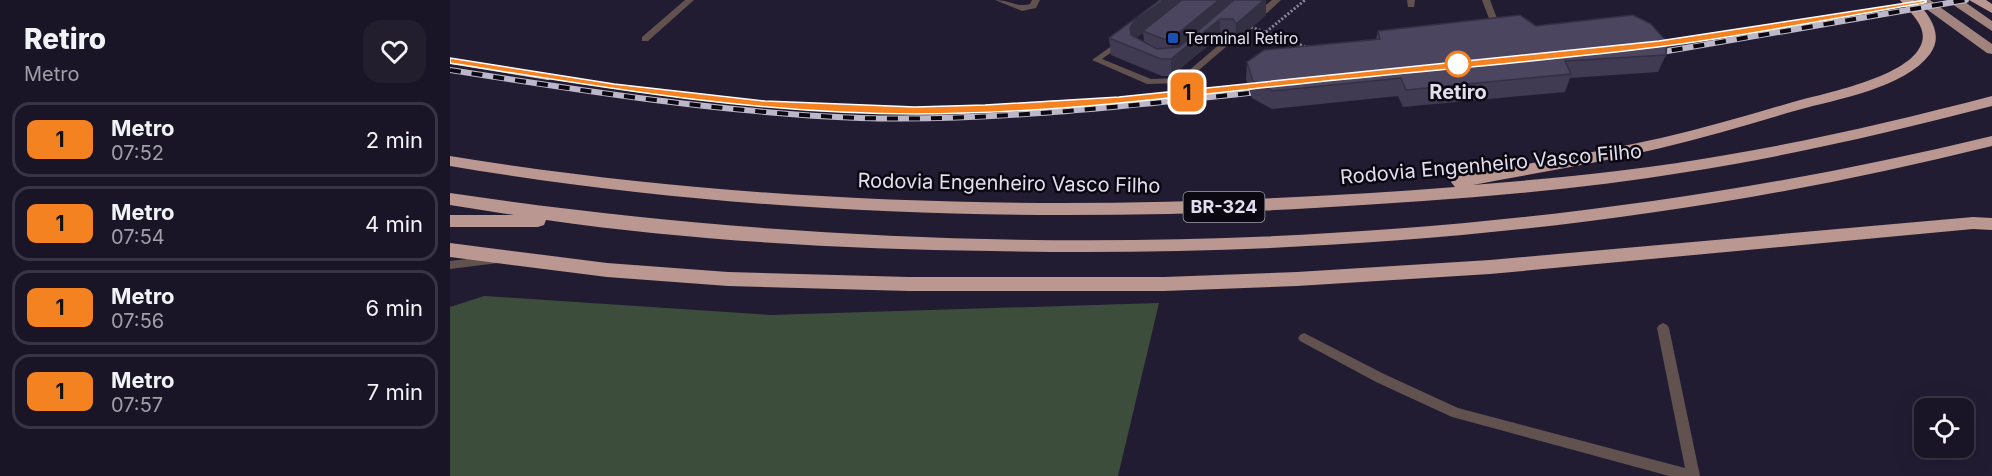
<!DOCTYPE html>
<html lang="en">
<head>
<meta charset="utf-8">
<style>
	body { margin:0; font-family:Inter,sans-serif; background:#231e2e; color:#f1f3f6; height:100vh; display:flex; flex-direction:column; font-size:22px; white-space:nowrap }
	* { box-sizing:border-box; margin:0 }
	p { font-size:20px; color:#9f9fa7 }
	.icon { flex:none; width:33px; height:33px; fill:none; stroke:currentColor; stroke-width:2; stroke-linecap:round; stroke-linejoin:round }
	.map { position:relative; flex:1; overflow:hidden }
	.side { display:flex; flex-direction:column; background:#1a1526; width:450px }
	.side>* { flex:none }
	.badge { padding:0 12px; border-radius:9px; font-size:21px; line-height:39px }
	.tools { position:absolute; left:1464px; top:398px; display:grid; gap:12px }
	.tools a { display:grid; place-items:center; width:60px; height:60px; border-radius:12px; background:#1a1526; box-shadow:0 6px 24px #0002,0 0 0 2px #383443; font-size:30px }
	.map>.badge { position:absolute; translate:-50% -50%; box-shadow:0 0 0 3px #fff }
	.round { display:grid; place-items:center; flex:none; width:63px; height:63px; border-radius:18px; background:#231e2e }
	.headline { display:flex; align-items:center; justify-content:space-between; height:102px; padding:0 24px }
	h1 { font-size:28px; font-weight:800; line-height:45px }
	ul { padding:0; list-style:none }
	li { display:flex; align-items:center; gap:18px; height:75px; margin:0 12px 9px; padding:0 12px; border:3px solid #383443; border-radius:18px }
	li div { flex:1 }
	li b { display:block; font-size:22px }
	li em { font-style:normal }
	li .badge { min-width:66px; font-weight:700; text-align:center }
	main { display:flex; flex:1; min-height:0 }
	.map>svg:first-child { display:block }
	.green { fill:#3d4d3c }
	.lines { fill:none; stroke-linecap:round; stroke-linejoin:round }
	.path { stroke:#898598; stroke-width:3; stroke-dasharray:2 2; stroke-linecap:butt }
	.lane { fill:#615250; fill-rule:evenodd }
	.primary { fill:#a1847e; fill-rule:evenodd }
	.highway { fill:#ba9790; fill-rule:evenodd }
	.rail-casing { stroke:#bcb8c9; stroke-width:6 }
	.rail { stroke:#0b0812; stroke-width:4; stroke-dasharray:11; stroke-linecap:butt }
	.wall { fill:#403b53; fill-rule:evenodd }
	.shaded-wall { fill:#343043 }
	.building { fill:#4b4560; stroke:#343043; stroke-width:1.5 }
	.line { fill:#f58220; stroke:#fff; stroke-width:1.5 }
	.transit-dot { fill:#1a4fb4; stroke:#0b0812; stroke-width:2 }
	.stop-dot { fill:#fff; stroke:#f58220; stroke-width:3 }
	.labels { text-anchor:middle; stroke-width:5; stroke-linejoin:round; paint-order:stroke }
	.far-poi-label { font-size:16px; fill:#e1deee; stroke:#0b0812; text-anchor:start }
	.shield { fill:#0b0812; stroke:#a19eac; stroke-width:1.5 }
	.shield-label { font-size:18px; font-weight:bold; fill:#e1deee }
	.stop-label { font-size:20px; font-weight:bold; fill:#e1deee; stroke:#0b0812 }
	.street-label { font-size:20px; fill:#e1deee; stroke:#0b0812 }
</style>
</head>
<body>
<main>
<section class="side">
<div class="headline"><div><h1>Retiro</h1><p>Metro</p></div><a class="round"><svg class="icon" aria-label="heart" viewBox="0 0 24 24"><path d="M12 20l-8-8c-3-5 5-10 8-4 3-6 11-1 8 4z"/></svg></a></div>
<ul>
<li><span class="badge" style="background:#f58220;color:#111">1</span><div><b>Metro</b><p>07:52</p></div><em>2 min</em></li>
<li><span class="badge" style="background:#f58220;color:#111">1</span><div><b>Metro</b><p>07:54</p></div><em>4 min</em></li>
<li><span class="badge" style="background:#f58220;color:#111">1</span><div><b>Metro</b><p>07:56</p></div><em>6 min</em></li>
<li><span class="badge" style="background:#f58220;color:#111">1</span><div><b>Metro</b><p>07:57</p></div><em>7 min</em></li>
</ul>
</section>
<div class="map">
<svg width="1542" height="476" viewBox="0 0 1542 476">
	<rect width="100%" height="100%" fill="#221c33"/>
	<!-- green -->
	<path class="green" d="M34 296 320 315 709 303 668 476H0V307Z"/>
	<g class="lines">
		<!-- path -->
		<path class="path" d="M801 27 856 47
			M816 32 855 0"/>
		<!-- lane -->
		<path class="lane" d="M235 0H244L198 41H192V37Z
			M545 0C559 0 568 8 580 4L582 0H590L586 8 572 11Z
			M822 0H831L817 13H811V9Z
			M957 0H965L964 7H958Z
			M1032 0H1040L1048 21 1047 23H1044L1040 21Z
			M777 38H783L784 40 735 82 732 83 697 84 642 60 670 40 674 42 673 44 652 59 701 79 730 78Z
			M44 256 48 257 49 260 48 263 0 269V261Z
			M1213 323 1217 325 1219 328 1250 476H1219L1002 417 926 382 850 341 848 338 850 335 854 333 858 335 934 374 1008 408 1235 468 1207 328 1209 325Z"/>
		<!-- primary -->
		<path class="primary" d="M1464 0H1480L1542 44V54L1537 53Z
			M1496 0H1512L1542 21V31Z"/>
		<!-- highway -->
		<path class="highway" d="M1450 0H1464L1467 2C1480 16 1494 35 1480 54 1455 88 1387 99 1348 110 1302 123 1257 137 1211 148 1149 163 1086 173 1023 185 1108 178 1192 170 1276 155 1365 140 1454 119 1542 96V106C1441 132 1340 156 1237 172 1114 192 988 201 864 208 576 224 285 214 0 166V156C332 210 671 213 1005 187L1001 182 1003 178 1009 176C1076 164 1144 153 1211 138 1255 128 1299 115 1343 102 1375 93 1454 78 1470 47 1480 28 1461 14 1450 0Z
			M1519 0H1536L1542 4V13Z
			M1542 136V146C1215 228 877 258 541 251 393 249 243 241 96 220L94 225 88 227H0V215H64L0 205V193C506 268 1044 257 1542 136Z
			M1523 217 1542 218V230L1523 229 1040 274 847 286 714 291H459L278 286 157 277 0 257V243L157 263 278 272 459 277H714L847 272 1040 260Z"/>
		<!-- rail casing -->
		<g class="rail-casing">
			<path id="rail" d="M1200 54 1516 0
				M0 61 98 77
				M0 70C134 91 275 113 410 118 546 122 683 105 818 91
				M594 104 636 102"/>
		</g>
		<!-- rail -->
		<use href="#rail" class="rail"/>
	</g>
	<!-- wall -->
	<path class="wall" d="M710 0 816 15 786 41 783 36H770L721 76H712L661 55 659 38ZM693 33 694 42 686 38Z
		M1086 26 1216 55 1208 72 1120 78 1115 92 953 107 948 96 822 109 802 98 796 79 797 62 926 39 928 31Z"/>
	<!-- shaded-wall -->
	<path class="shaded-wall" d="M714 0H738L693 31V33L686 38 681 45 680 28 684 21Z
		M769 0H788L722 57 721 39Z
		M814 0H816V15L786 41V24Z
		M770 19V36L721 76V59Z"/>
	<!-- building -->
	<path class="building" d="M710 0H714L684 21 680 28 681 35 707 49 729 47 784 0H814L786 24 783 19H770L721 59H711L659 38Z
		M732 0H769L721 39H713L693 31Z
		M1070 15 1086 26 1183 15 1201 24 1217 42 1216 55 1115 61 1121 74 956 90 951 78 823 91 803 81 797 62 814 50 930 39 928 31Z"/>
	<!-- line -->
	<path class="line" d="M1473 3C1385 18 1297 36 1208 47 1095 61 981 70 867 82 734 96 600 114 466 114 309 114 154 88 0 63V58L164 84 315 101 465 107 535 105 669 97 1209 41 1476 0V2Z"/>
	<!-- markers -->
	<rect class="transit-dot" x="717" y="32" width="12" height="12" rx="3"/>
	<circle class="stop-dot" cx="1008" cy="64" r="12"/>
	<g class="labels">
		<!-- far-poi labels -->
		<g class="far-poi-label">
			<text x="735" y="44">Terminal Retiro</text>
		</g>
		<!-- shield labels -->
		<rect class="shield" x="733.5" y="192" width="81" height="30" rx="4.5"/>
		<g class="shield-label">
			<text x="774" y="213">BR-324</text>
		</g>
		<!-- stop labels -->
		<g class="stop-label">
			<text x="1008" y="99">Retiro</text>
		</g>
		<!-- street labels -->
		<g class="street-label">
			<text transform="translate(1041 164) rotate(-5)" y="7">Rodovia Engenheiro Vasco Filho</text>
			<text transform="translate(559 183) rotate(1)" y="7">Rodovia Engenheiro Vasco Filho</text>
		</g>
	</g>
</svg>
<div class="tools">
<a><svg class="icon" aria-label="locate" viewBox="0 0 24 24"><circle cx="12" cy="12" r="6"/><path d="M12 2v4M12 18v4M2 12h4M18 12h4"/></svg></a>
</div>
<b class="badge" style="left:737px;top:92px;background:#f58220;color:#111">1</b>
</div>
</main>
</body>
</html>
